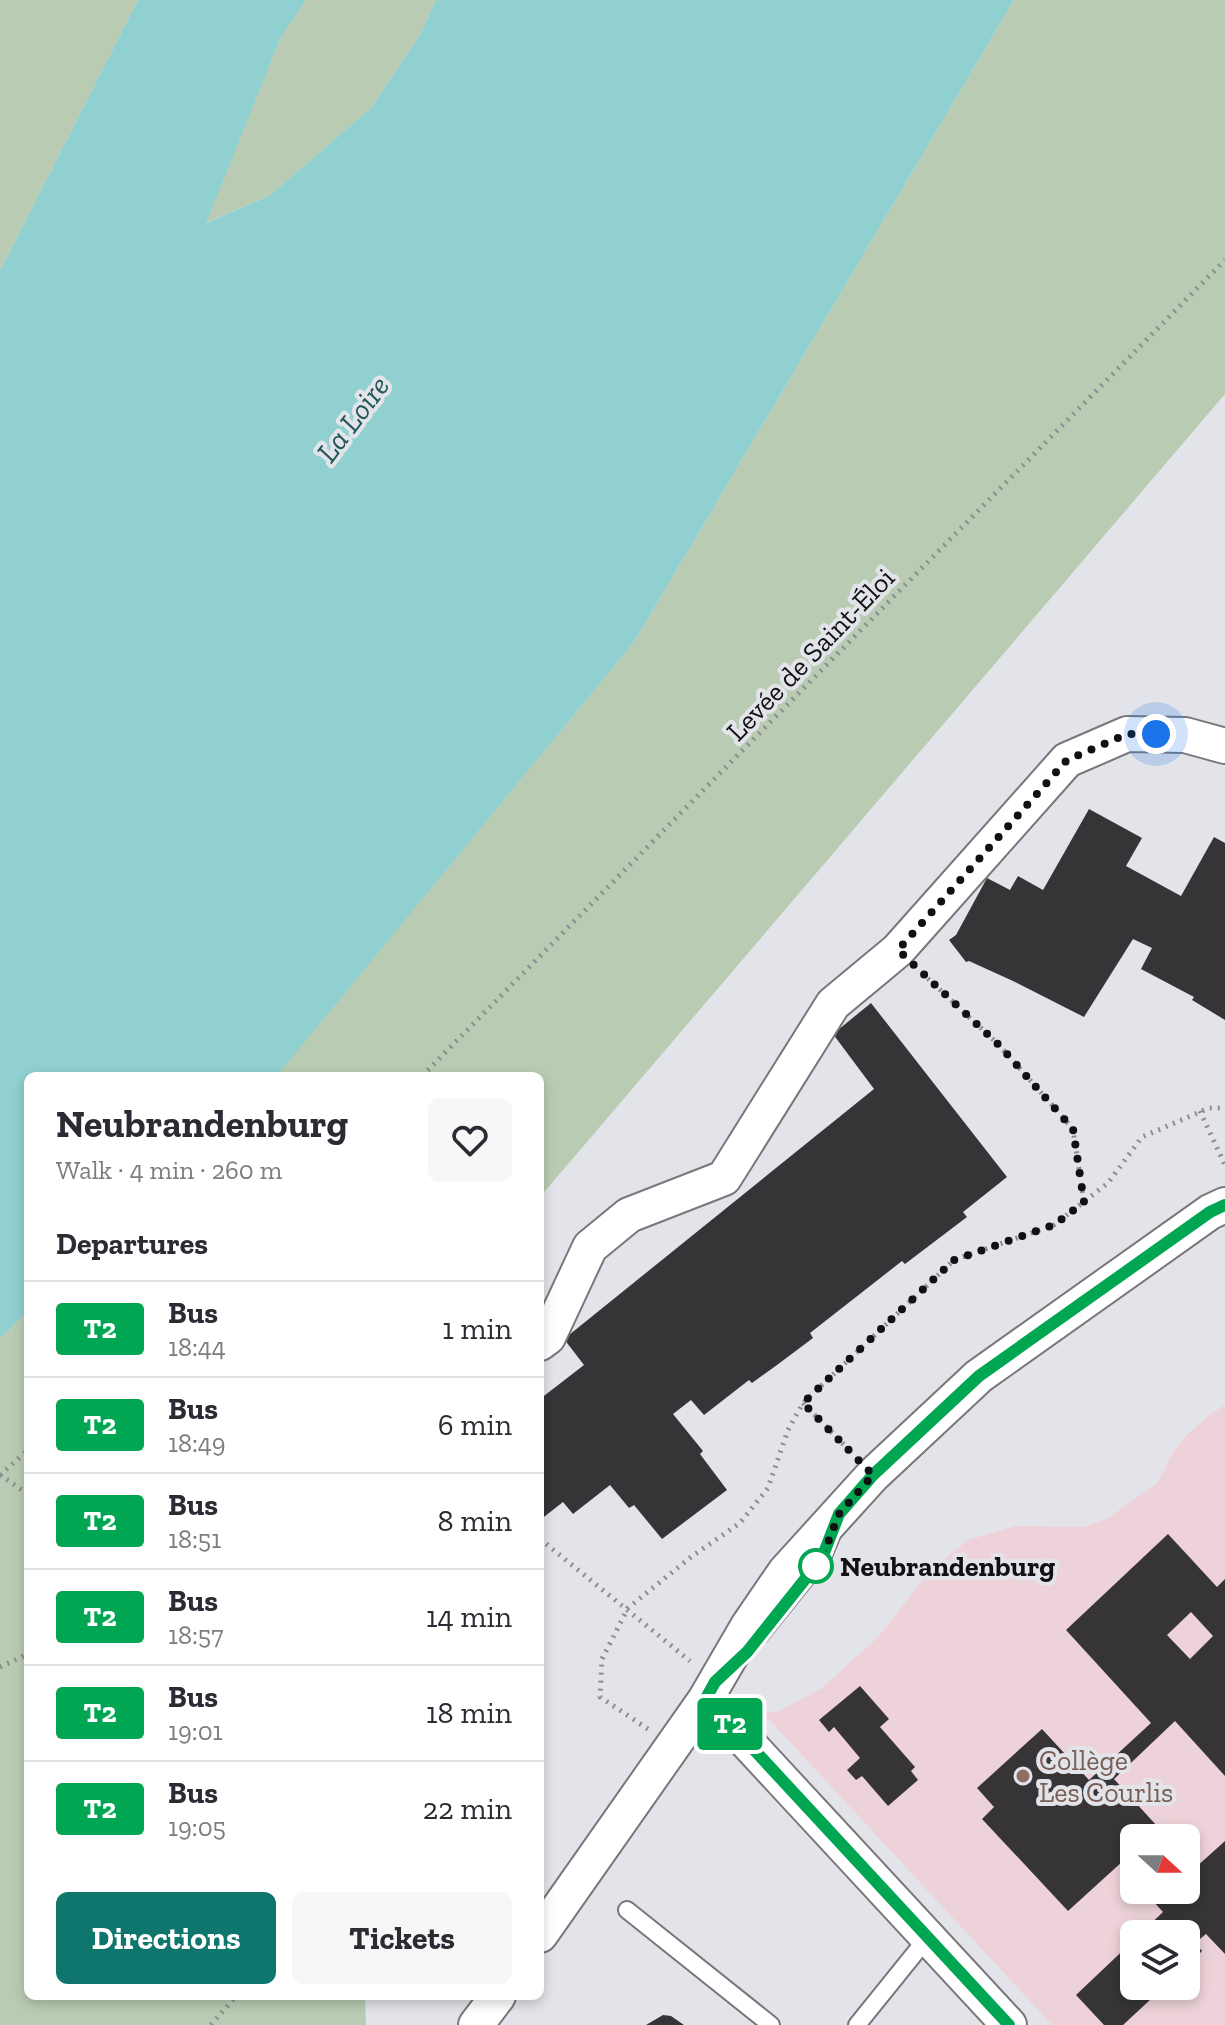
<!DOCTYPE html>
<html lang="en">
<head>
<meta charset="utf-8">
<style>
	body { margin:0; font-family:"Zilla Slab",serif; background:#f7f7f7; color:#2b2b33; height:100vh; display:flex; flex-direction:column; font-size:30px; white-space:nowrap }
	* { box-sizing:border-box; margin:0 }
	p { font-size:26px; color:#7c7c81 }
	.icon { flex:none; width:44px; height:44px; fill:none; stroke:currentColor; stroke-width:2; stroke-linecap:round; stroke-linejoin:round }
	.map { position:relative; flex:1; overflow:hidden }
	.sheet { position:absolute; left:24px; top:1072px; width:520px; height:928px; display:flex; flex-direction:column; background:#fff; border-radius:12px; box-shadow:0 4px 12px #0003 }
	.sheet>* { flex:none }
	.badge { padding:0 16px; border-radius:6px; font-size:28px; line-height:52px }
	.needle { width:52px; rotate:111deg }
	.controls { position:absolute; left:1120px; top:1824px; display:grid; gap:16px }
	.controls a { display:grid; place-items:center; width:80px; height:80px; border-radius:12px; background:#fff; box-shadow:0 4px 12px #0003; font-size:40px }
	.you { position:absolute; width:40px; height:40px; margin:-20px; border:6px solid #fff; border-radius:50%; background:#1a73e8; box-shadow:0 0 0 12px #1a73e833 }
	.map>.badge { position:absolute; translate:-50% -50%; box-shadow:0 0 0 4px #fff }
	h2 { padding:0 32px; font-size:30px; line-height:72px }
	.round { display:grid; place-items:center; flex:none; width:84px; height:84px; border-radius:12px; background:#f7f7f7 }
	.overview { display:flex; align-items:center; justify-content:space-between; height:136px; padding:0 32px }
	h1 { font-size:38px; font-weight:700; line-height:60px }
	.primary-button { display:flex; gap:16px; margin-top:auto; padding:16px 32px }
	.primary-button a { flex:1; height:92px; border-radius:12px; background:#0f766e; color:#fff; font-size:32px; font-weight:700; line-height:92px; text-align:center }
	.primary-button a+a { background:#f7f7f7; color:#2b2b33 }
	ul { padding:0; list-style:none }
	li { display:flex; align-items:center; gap:24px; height:96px; padding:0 32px; border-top:2px solid #e1e1e2 }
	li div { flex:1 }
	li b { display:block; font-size:30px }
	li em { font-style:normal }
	li .badge { min-width:88px; font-weight:700; text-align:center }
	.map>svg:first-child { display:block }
	.education { fill:#edd3d9; fill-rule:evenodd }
	.green { fill:#b9ccb3 }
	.water { fill:#91d0d0 }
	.building { fill:#373438; fill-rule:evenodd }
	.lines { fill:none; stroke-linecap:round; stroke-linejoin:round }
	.service-casing { stroke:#77777c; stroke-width:20 }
	.minor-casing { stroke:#77777c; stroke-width:38 }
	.path { stroke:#8d8d91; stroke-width:5; stroke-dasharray:2 6; stroke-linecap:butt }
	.service { stroke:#fff; stroke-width:16 }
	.minor { stroke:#fff; stroke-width:34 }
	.line-casing { stroke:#fff; stroke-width:18 }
	.line { stroke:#00a651; stroke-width:12 }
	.walk { stroke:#111113; stroke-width:8; stroke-dasharray:0 14.4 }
	.stop-dot { fill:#fff; stroke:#00a651; stroke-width:4 }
	.education-dot { fill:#8d6e63; stroke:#e3e4e9; stroke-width:3 }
	.labels { text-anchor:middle; stroke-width:8; stroke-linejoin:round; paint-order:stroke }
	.street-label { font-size:28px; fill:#111113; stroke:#e3e4e9 }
	.stop-label { font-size:28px; font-weight:bold; fill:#111113; stroke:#e3e4e9; text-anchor:start }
	.education-label { font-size:28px; fill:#785e54; stroke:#e3e4e9; text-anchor:start }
	.water-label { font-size:30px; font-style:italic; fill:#235859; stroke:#e3e4e9 }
</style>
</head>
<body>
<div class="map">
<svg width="1225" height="2025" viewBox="0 0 1225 2025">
	<rect width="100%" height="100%" fill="#e3e4e9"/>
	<!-- education -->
	<path class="education" d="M1225 1405V2025H1052L763 1713 780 1711 823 1687 878 1637 930 1571 968 1540 1016 1526 1083 1527 1107 1519 1158 1482 1173 1452 1187 1435 1209 1415ZM1134 1838H1186V1890H1134ZM1134 1934H1186V1986H1134Z"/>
	<!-- green -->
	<path class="green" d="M0 0H138L0 271Z
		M306 0H436L420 35 371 108 269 196 205 223 281 37Z
		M1014 0H1225V394L540 1197V1076H276L634 642Z
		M28 1311V1996H365L366 2025H0V1338Z"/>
	<!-- water -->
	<path class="water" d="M138 0H306L281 37 206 223 269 196 371 108 420 35 436 0H1014L634 642 280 1072 276 1076H28V1311L0 1338V271Z"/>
	<!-- building -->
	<path class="building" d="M1089 809 1142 838 1126 866 1181 896 1214 837 1225 843V1020L1192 1000 1194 997 1141 969 1152 948 1133 939 1084 1017 1013 981 969 961 966 962 949 940 956 935 987 878 1010 890 1018 876 1043 890Z
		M871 1003 1007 1177 963 1212 967 1217 905 1264 902 1261 810 1333 813 1338 777 1365 752 1383 749 1380 704 1415 691 1400 673 1414 703 1451 700 1454 727 1490 662 1539 634 1505 629 1508 610 1485 573 1514 563 1502 540 1520V1399L584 1365 564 1339 874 1089 833 1034Z
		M1168 1534 1217 1587 1225 1579V1776L1175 1721 1114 1779 1168 1838H1134V1851L1068 1911 982 1819 994 1807 977 1788 1042 1729 1089 1780 1151 1723 1066 1630ZM1191 1612 1213 1636 1190 1659 1167 1635Z
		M860 1686 889 1719 880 1727 915 1767 911 1771 918 1780 888 1806 862 1776 856 1780 847 1770 860 1758 834 1727 829 1732 819 1720Z
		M1225 1841V1954L1206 1934 1195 1943 1202 1951 1186 1967V1934H1140L1163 1912 1152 1900 1162 1890H1186V1858L1195 1868Z
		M1134 1940V1986H1165L1123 2025H1104L1076 1995Z
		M663 2015 671 2016 684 2025H646Z"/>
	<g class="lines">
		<!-- service casing -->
		<g class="service-casing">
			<path id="service" d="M760 1635 822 1558 832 1534
				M627 1910 771 2025
				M857 2025 928 1937"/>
		</g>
		<!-- minor casing -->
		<g class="minor-casing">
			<path id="minor" d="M540 1343 548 1337 590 1247 629 1215 724 1178 833 1004 898 950 1067 760 1127 734 1185 735 1225 746
				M705 1700 732 1726 1009 2025
				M540 1935 705 1700 748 1626 785 1572 873 1475 979 1376 1210 1212 1225 1205
				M476 2025 498 1996"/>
		</g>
		<!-- path -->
		<path class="path" d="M922 973 999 1045 1073 1129 1084 1202
			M422 1076 1225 260
			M1200 1111 1225 1165
			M803 1403 853 1454
			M0 1475 28 1450
			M0 1475 28 1494
			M540 1539 690 1661
			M0 1667 28 1654
			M648 1729 600 1697 602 1659 628 1608 691 1557 740 1523 768 1488 788 1430 803 1403 954 1260 1054 1225 1108 1183 1142 1137 1209 1108H1225
			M211 2025 236 1996"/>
		<!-- service -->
		<use href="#service" class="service"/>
		<!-- minor -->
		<use href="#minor" class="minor"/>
	</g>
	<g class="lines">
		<!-- line casing -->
		<g class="line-casing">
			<path id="line" d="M1009 2025 732 1726 705 1700 715 1682 747 1652 822 1558 839 1514 873 1475 979 1376 1210 1212 1225 1205"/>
		</g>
		<!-- line -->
		<use href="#line" class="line"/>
		<!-- walk -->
		<path class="walk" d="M816 1566 822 1558 839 1514 873 1475 803 1403 954 1260 1054 1225 1084 1202 1073 1129 999 1045 898 950 1067 760 1127 734H1156"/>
	</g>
	<!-- markers -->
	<circle class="stop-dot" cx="816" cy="1566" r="16"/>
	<circle class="education-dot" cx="1023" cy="1776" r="8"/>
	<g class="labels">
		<!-- street labels -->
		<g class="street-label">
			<text transform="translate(810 654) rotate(-46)" y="10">Levée de Saint-Éloi</text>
		</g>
		<!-- stop labels -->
		<g class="stop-label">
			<text x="840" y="1576">Neubrandenburg</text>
		</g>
		<!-- education labels -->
		<g class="education-label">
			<text x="1039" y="1770">Collège<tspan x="1039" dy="32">Les Courlis</tspan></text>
		</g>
		<!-- water labels -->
		<g class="water-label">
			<text transform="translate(353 419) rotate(-53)" y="10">La Loire</text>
		</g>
	</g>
</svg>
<div class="controls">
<a><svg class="needle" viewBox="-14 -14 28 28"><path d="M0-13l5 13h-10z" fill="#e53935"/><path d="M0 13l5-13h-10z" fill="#7c7c81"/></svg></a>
<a><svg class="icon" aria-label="layers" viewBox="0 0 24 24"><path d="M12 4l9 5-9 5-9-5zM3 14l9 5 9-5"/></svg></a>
</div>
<div class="you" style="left:1156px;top:734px"></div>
<b class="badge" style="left:730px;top:1724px;background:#00a651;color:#fff">T2</b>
<section class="sheet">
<div class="overview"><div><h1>Neubrandenburg</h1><p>Walk · 4 min · 260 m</p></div><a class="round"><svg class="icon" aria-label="heart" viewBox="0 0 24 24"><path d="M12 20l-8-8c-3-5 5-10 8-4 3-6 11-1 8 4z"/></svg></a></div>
<h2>Departures</h2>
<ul>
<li><span class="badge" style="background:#00a651;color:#fff">T2</span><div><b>Bus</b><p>18:44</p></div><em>1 min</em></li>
<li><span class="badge" style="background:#00a651;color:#fff">T2</span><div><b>Bus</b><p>18:49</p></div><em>6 min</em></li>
<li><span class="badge" style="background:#00a651;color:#fff">T2</span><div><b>Bus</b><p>18:51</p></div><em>8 min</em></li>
<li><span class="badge" style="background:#00a651;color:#fff">T2</span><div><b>Bus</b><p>18:57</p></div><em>14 min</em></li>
<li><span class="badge" style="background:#00a651;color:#fff">T2</span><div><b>Bus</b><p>19:01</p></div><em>18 min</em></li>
<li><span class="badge" style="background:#00a651;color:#fff">T2</span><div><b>Bus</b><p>19:05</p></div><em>22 min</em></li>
</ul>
<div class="primary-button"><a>Directions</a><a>Tickets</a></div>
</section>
</div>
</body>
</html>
